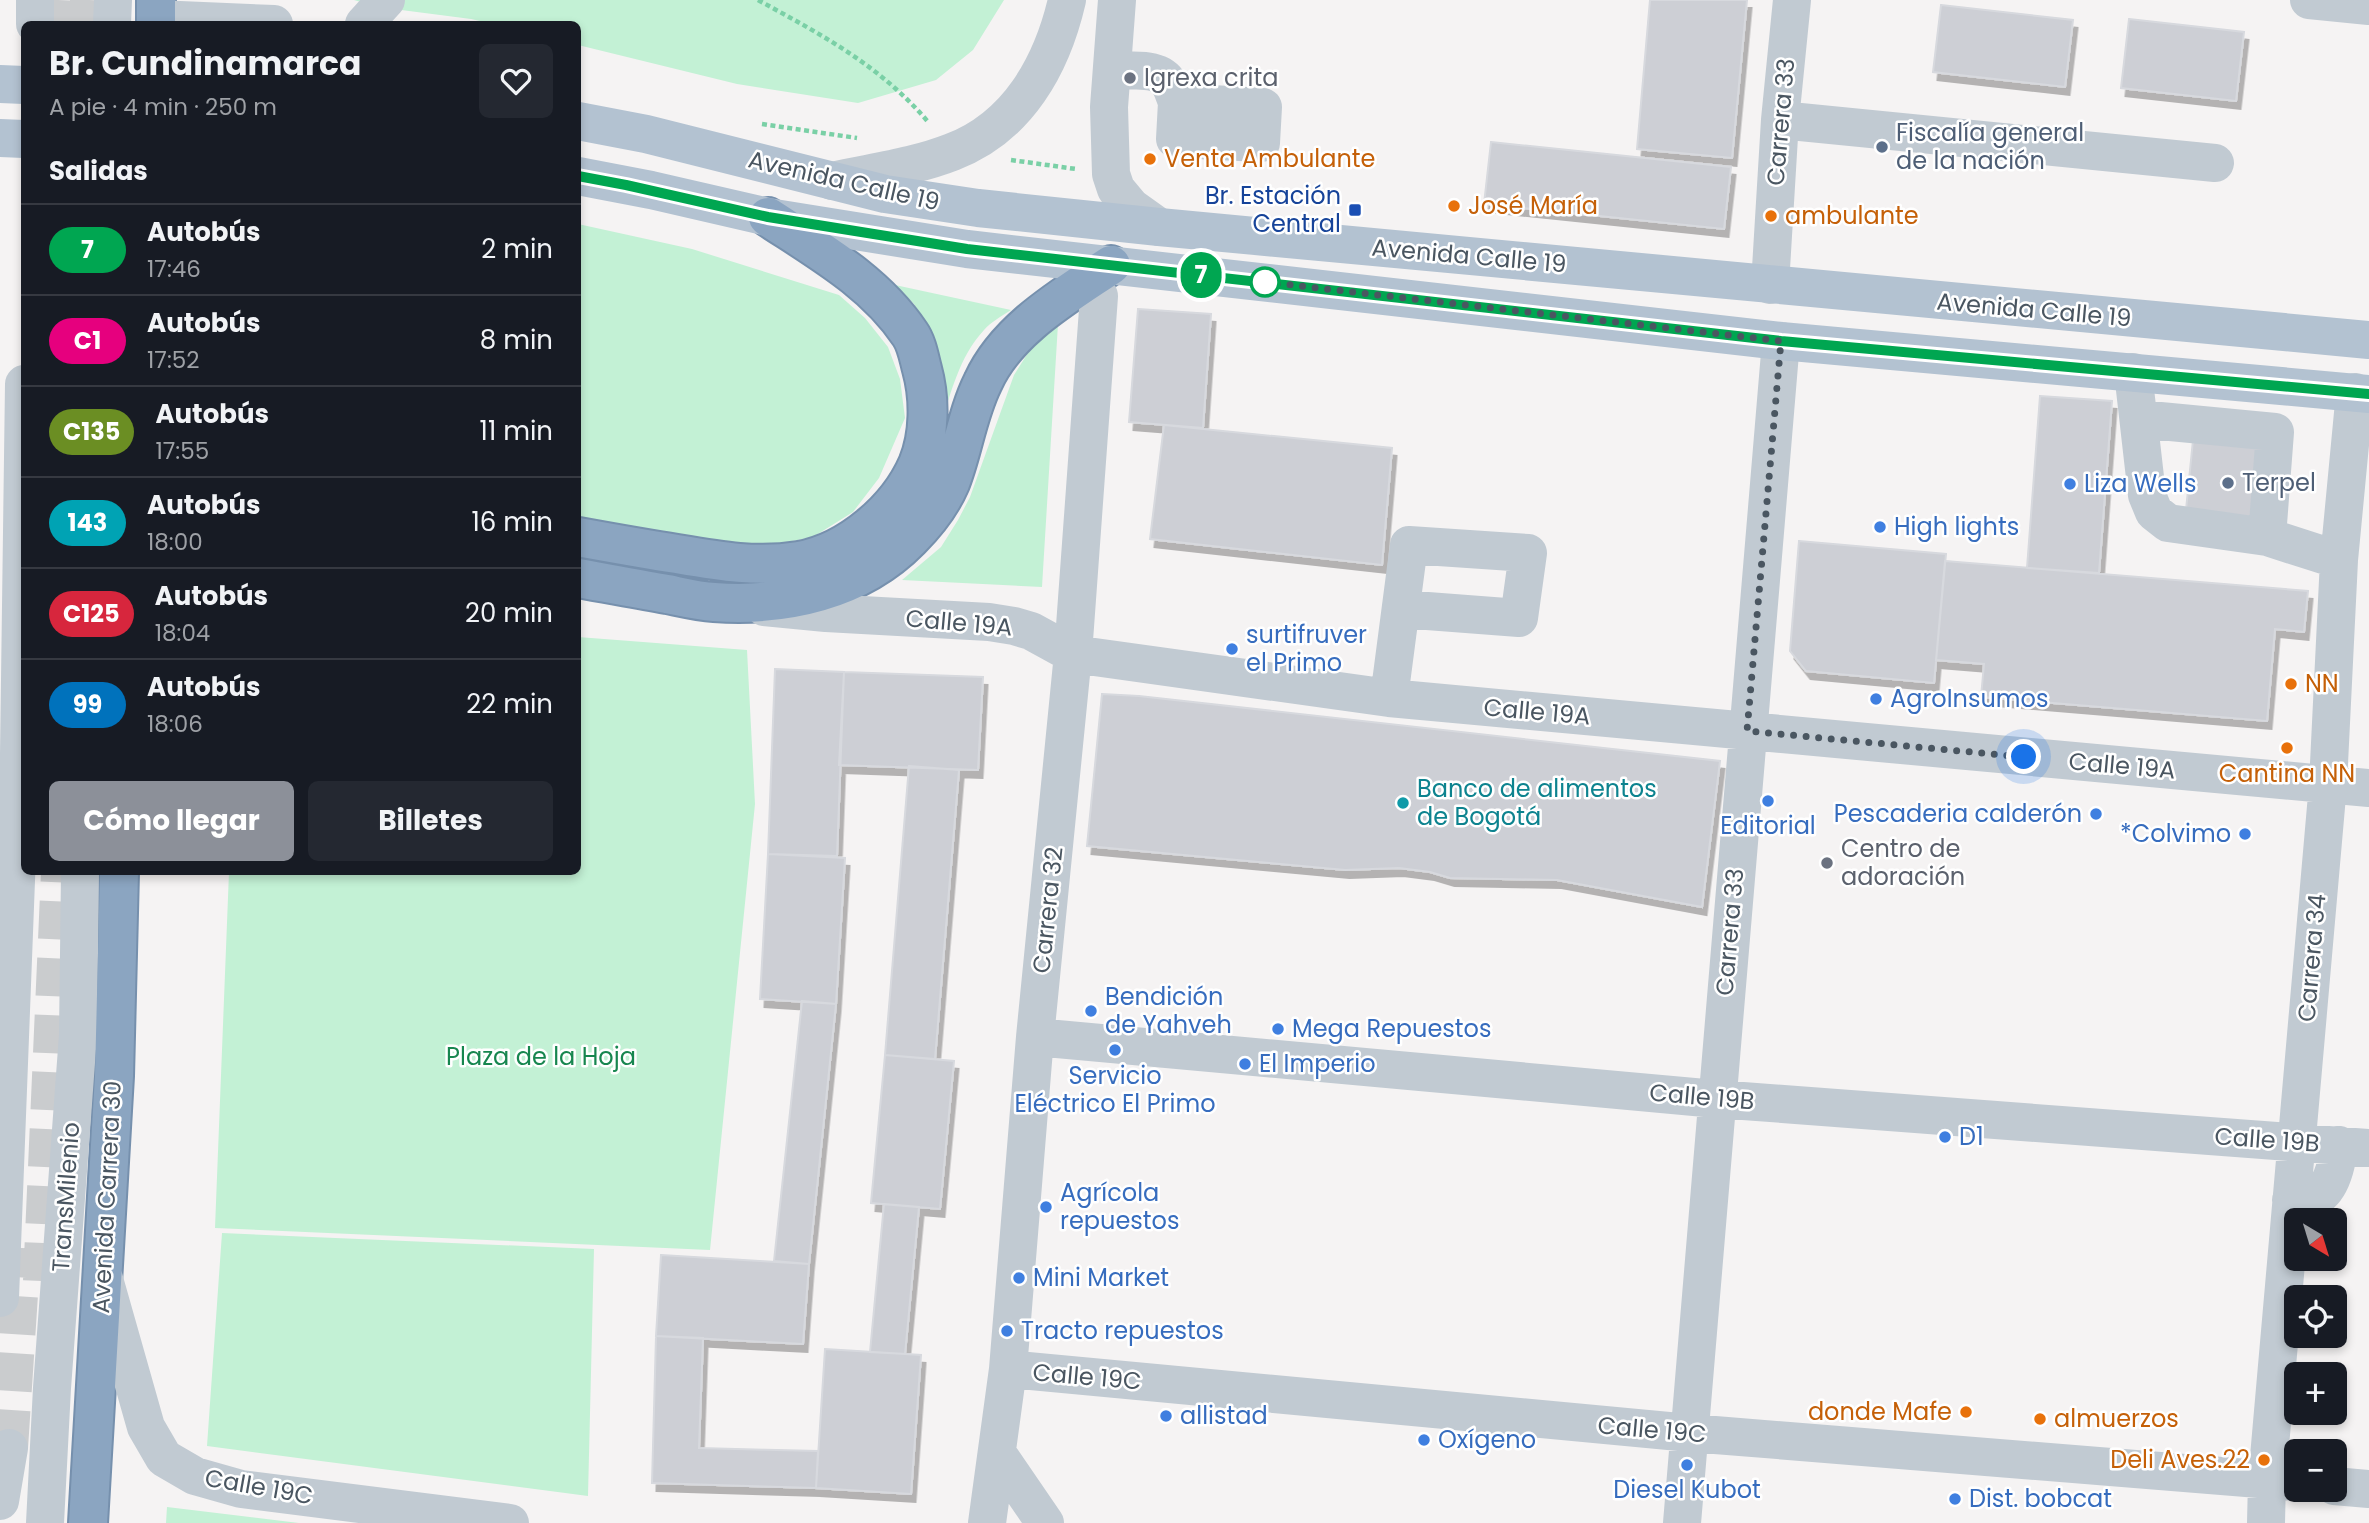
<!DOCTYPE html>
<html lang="es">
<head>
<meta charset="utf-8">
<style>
	body { margin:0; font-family:Poppins,sans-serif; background:#242831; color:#f1f3f6; height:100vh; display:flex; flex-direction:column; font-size:26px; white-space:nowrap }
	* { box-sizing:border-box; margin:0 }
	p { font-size:23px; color:#9ea1a6 }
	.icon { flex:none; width:38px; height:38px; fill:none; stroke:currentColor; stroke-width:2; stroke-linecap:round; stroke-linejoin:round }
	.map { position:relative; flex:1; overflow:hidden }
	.details { position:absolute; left:21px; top:21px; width:560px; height:854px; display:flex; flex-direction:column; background:#171b24; border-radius:10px; box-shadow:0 4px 10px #0003 }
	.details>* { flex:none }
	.badge { padding:0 14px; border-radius:23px; font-size:24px; line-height:46px }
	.needle { width:46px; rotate:142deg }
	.fabs { position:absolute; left:2284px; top:1208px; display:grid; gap:14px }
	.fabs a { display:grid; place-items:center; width:63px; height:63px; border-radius:10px; background:#171b24; box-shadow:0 4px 10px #0003; font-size:35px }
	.you { position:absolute; width:35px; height:35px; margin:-18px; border:5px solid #fff; border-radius:50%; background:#1a73e8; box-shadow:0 0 0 10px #1a73e833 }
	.map>.badge { position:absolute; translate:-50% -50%; box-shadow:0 0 0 4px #fff }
	h2 { padding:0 28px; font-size:26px; line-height:63px }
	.round { display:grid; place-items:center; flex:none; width:74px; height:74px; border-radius:10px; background:#242831 }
	.headline { display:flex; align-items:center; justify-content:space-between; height:119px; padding:0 28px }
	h1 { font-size:33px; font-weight:700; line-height:52px }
	.button { display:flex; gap:14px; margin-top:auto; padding:14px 28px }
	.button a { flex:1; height:80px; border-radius:10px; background:#8c9099; color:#fff; font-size:28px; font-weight:700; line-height:80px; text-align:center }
	.button a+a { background:#242831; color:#f1f3f6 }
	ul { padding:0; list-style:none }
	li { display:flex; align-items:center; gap:21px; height:91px; padding:0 28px; border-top:2px solid #363941 }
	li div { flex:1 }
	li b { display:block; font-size:26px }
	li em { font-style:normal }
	li .badge { min-width:77px; font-weight:700; text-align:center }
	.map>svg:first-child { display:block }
	.green { fill:#c3f1d5 }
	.building { fill:#cdcfd5; stroke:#d7d9de; stroke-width:2; filter:url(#shadow) }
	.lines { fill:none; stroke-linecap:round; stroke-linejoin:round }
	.minor-tunnel { stroke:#caccce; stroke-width:38; stroke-dasharray:38 19; stroke-linecap:butt }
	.highway-casing { stroke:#7690ad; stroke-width:42 }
	.path { stroke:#7ad0a6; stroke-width:4.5; stroke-dasharray:5 3.5; stroke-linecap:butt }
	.minor { stroke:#c1cad2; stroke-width:38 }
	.major { stroke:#b3c2d1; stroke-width:38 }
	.highway { stroke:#8ba5c1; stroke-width:38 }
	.line-casing { stroke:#fff; stroke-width:16 }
	.line { stroke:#00a651; stroke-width:10 }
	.walk { stroke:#4a5661; stroke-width:7; stroke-dasharray:0 12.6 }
	.worship-dot { fill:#6b7280; stroke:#fff; stroke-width:2.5 }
	.service-dot { fill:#5c6f8a; stroke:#fff; stroke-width:2.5 }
	.food-dot { fill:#e8710a; stroke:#fff; stroke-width:2.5 }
	.transit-dot { fill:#1a4fb4; stroke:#fff; stroke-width:2.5 }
	.stop-dot { fill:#fff; stroke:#00a651; stroke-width:3.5 }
	.shop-dot { fill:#3f7fe0; stroke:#fff; stroke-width:2.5 }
	.culture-dot { fill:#0f9aa8; stroke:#fff; stroke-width:2.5 }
	.labels { text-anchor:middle; stroke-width:5; stroke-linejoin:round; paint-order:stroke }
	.worship-label { font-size:24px; fill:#5b616d; stroke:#fff; text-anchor:start }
	.street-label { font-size:24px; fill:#4a5661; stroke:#fff }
	.service-label { font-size:24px; fill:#4e5e75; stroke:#fff; text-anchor:start }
	.food-label { font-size:24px; fill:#c56008; stroke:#fff; text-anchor:start }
	.transit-label { font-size:24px; fill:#164399; stroke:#fff; text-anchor:end }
	.shop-label { font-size:24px; fill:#366cbe; stroke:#fff; text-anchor:start }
	.culture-label { font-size:24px; fill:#0d838f; stroke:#fff; text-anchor:start }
	.park-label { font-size:24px; fill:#17864f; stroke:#fff }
</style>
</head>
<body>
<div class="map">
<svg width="2369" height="1523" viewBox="0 0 2369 1523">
	<defs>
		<filter id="shadow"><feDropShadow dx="4.5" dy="8" stdDeviation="0" flood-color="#0004"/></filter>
	</defs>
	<rect width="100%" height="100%" fill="#f5f3f3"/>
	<!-- green -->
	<path class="green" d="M354 0H1004L973 50 936 80 858 103 737 84 578 45V24H494L471 19 378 7Z
		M578 224 692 249 839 295 865 318 888 347 900 379 905 418 879 478 853 512 813 537 766 546 704 542 578 522Z
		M895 285 1011 310C1002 316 991 322 984 330 959 357 951 393 940 427L932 335 914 304Z
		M1058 324 1042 587 902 580 941 547 958 520 970 497 1014 375 1033 345Z
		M578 637 747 650 755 804 710 1250 215 1228 229 872H578Z
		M222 1233 594 1249 588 1496 207 1446Z
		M167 1507 299 1523H166Z"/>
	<!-- building -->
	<path class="building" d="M1650 0H1747L1732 158 1637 149Z
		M1941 5 2073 20 2065 87 1933 72Z
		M2129 19 2244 32 2236 101 2121 88Z
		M1491 142 1731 167 1724 229 1484 204Z
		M1138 309 1211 314 1203 428 1129 422Z
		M2040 396 2112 401 2099 573 2027 568Z
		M1164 425 1392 448 1382 565 1150 539Z
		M2193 440 2270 447 2263 527 2185 520Z
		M1799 541 1946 554 1934 683 1806 671 1790 651Z
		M1945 561 2308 591 2304 632 2275 629 2267 721 1981 697 1984 664 1936 660Z
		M775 669 844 672 837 856 768 854Z
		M844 672 983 677 978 770 839 765Z
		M1102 694 1139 696 1720 761 1702 907 1557 880 1450 878 1430 872 1399 868 1345 870 1087 846Z
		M909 766 959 770 935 1059 885 1055Z
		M768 854 845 858 836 1004 760 999Z
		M802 1001 836 1004 809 1264 774 1261Z
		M885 1055 954 1061 940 1209 871 1203Z
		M884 1204 919 1207 905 1354 870 1352Z
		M661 1255 809 1264 803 1344 656 1336Z
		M656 1336 703 1338 699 1448 818 1451 816 1488 652 1483Z
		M825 1349 921 1355 911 1494 816 1488Z"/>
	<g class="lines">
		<!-- minor-tunnel -->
		<path class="minor-tunnel" d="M57 24 58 0
			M88 24 89 0
			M42 1281 60 872
			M9 1448 22 1248"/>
		<!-- highway casing -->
		<g class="highway-casing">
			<path id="highway" d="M156 24V0
				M578 537C611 543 644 549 677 554 718 561 757 568 799 561 849 552 898 510 918 464 930 435 930 398 922 369 919 358 917 344 910 334 875 282 820 251 768 217
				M578 578C607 583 637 589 667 594 682 597 698 601 714 602 785 607 859 591 910 539 926 523 941 504 950 483 963 450 967 414 983 382 1007 329 1065 296 1111 265
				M88 1523 114 1076 119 872"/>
		</g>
		<!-- path -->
		<path class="path" d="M758 0C822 35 881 66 929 123
			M762 124 857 138
			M1011 160 1076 169"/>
		<!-- minor -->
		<path class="minor" d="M1117 0 1109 107 1111 174 1116 189 1131 207 1159 227
			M2309 0 2369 6
			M156 19 274 24
			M35 24V0
			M112 24 113 0
			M364 24 386 0
			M1112 70C1127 71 1157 67 1167 81 1172 86 1174 95 1177 102L1263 107 1261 143 1175 139 1177 102
			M1780 120 2215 163
			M832 181C872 172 914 167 952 152 1018 127 1052 65 1067 0
			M1770 285 1780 120 1792 0
			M2133 372 2147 495 2154 512 2168 523 2267 537 2339 560
			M2139 419 2275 432 2267 537
			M764 607 826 613 989 622 1014 626 1031 631 1073 654 1389 698 2369 788
			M1389 698 1409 545 1528 553 1519 618 1401 609
			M1035 1037 1716 1099 2369 1148
			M2291 1200C2296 1200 2303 1201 2309 1200 2331 1195 2337 1164 2339 1145
			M104 1279 146 1427 164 1458 195 1476 241 1489 510 1523
			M0 1298 18 828 24 384
			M1008 1369 1690 1433 2296 1482
			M997 1453 1045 1523
			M2334 1486 2369 1489
			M0 1501 9 1448
			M45 1523 52 1388 78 1035 80 872
			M987 1523 1008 1369 1035 1037 1073 654 1099 296
			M1682 1523 1781 341
			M2266 1523 2267 1480 2328 784 2339 560 2355 392"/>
		<!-- major -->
		<path class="major" d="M0 84 24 85
			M578 121 646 134 885 194 978 208 1159 227 2369 340
			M0 138 24 139
			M578 176 651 190 768 217 967 249 1781 341 2369 394"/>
		<!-- highway -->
		<use href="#highway" class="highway"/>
	</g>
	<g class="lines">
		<!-- line casing -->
		<g class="line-casing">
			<path id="line" d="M578 176 626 185 768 217 967 249 1781 341 2369 394"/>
		</g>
		<!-- line -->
		<use href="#line" class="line"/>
		<!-- walk -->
		<path class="walk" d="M1265 282 1781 341 1747 731 2024 757"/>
	</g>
	<!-- markers -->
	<g class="worship-dot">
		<circle cx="1130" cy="78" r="7"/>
		<circle cx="1827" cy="863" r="7"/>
	</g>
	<g class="service-dot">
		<circle cx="1882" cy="147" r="7"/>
		<circle cx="2228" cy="483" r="7"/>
	</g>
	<g class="food-dot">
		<circle cx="1150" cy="159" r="7"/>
		<circle cx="1454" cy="206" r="7"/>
		<circle cx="1771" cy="216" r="7"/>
		<circle cx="2291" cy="684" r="7"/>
		<circle cx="2287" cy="748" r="7"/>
		<circle cx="1966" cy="1412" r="7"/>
		<circle cx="2040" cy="1419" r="7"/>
		<circle cx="2264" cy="1460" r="7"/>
	</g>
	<rect class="transit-dot" x="1348" y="203" width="14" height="14" rx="3.5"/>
	<circle class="stop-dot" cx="1265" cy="282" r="14"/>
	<g class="shop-dot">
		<circle cx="2070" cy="484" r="7"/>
		<circle cx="1880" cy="527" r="7"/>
		<circle cx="1232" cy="649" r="7"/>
		<circle cx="1876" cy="699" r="7"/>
		<circle cx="1768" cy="801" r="7"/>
		<circle cx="2096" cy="814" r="7"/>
		<circle cx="2245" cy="834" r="7"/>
		<circle cx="1091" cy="1011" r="7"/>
		<circle cx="1278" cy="1029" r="7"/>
		<circle cx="1115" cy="1050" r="7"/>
		<circle cx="1245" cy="1064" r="7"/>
		<circle cx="1945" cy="1137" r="7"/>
		<circle cx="1046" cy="1207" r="7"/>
		<circle cx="1019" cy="1278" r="7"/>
		<circle cx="1007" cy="1331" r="7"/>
		<circle cx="1166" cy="1416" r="7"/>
		<circle cx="1424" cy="1440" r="7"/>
		<circle cx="1687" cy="1465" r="7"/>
		<circle cx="1955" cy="1499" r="7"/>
	</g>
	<circle class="culture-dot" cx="1403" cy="803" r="7"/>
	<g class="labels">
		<!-- worship labels -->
		<g class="worship-label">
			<text x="1144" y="86">Igrexa crita</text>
			<text x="1841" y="857">Centro de<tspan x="1841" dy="28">adoración</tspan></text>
		</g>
		<!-- street labels -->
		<g class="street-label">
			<text transform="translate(1781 122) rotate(-85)" y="8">Carrera 33</text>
			<text transform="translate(844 181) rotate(13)" y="8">Avenida Calle 19</text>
			<text transform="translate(1469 256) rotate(5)" y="8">Avenida Calle 19</text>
			<text transform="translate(2034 310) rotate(5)" y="8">Avenida Calle 19</text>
			<text transform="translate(959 623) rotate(5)" y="8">Calle 19A</text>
			<text transform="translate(1537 712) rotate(5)" y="8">Calle 19A</text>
			<text transform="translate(2122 766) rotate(5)" y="8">Calle 19A</text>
			<text transform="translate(1048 910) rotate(-84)" y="8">Carrera 32</text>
			<text transform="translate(1730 932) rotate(-85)" y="8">Carrera 33</text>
			<text transform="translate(2312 958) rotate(-85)" y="8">Carrera 34</text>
			<text transform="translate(1702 1097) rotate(5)" y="8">Calle 19B</text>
			<text transform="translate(2267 1140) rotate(4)" y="8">Calle 19B</text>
			<text transform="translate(66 1197) rotate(-86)" y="8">TransMilenio</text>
			<text transform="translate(107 1197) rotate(-87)" y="8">Avenida Carrera 30</text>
			<text transform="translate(1087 1377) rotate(5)" y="8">Calle 19C</text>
			<text transform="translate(1652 1430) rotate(5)" y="8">Calle 19C</text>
			<text transform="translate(259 1487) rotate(10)" y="8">Calle 19C</text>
		</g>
		<!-- service labels -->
		<g class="service-label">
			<text x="1896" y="141">Fiscalía general<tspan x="1896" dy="28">de la nación</tspan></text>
			<text x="2242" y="491">Terpel</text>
		</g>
		<!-- food labels -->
		<g class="food-label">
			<text x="1164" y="167">Venta Ambulante</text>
			<text x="1468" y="214">José María</text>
			<text x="1785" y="224">ambulante</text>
			<text x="2305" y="692">NN</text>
			<text x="2287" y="782" text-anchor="middle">Cantina NN</text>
			<text x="1952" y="1420" text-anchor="end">donde Mafe</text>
			<text x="2054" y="1427">almuerzos</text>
			<text x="2250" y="1468" text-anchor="end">Deli Aves.22</text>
		</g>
		<!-- transit labels -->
		<g class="transit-label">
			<text x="1341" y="204">Br. Estación<tspan x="1341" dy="28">Central</tspan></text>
		</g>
		<!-- shop labels -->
		<g class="shop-label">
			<text x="2084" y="492">Liza Wells</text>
			<text x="1894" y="535">High lights</text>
			<text x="1246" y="643">surtifruver<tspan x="1246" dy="28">el Primo</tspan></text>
			<text x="1890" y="707">AgroInsumos</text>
			<text x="2082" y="822" text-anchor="end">Pescaderia calderón</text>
			<text x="1768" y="834" text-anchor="middle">Editorial</text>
			<text x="2231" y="842" text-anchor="end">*Colvimo</text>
			<text x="1105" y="1005">Bendición<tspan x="1105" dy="28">de Yahveh</tspan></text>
			<text x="1292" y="1037">Mega Repuestos</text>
			<text x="1259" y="1072">El Imperio</text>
			<text x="1115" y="1084" text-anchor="middle">Servicio<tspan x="1115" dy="28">Eléctrico El Primo</tspan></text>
			<text x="1959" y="1145">D1</text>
			<text x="1060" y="1201">Agrícola<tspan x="1060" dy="28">repuestos</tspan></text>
			<text x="1033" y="1286">Mini Market</text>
			<text x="1021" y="1339">Tracto repuestos</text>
			<text x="1180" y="1424">allistad</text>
			<text x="1438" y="1448">Oxígeno</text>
			<text x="1687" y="1498" text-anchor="middle">Diesel Kubot</text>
			<text x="1969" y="1507">Dist. bobcat</text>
		</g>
		<!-- culture labels -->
		<g class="culture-label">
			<text x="1417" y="797">Banco de alimentos<tspan x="1417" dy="28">de Bogotá</tspan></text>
		</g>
		<!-- park labels -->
		<g class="park-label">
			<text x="541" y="1065">Plaza de la Hoja</text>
		</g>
	</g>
</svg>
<div class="fabs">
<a><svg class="needle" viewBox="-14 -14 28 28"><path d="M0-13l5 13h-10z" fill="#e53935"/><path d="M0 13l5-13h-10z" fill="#9ea1a6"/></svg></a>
<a><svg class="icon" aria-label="locate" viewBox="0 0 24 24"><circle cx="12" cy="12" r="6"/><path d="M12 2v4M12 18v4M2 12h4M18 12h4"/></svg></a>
<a>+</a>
<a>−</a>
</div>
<div class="you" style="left:2024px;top:757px"></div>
<b class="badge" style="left:1201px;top:275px;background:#00a651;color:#fff">7</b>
<section class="details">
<div class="headline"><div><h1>Br. Cundinamarca</h1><p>A pie · 4 min · 250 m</p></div><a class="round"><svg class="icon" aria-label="heart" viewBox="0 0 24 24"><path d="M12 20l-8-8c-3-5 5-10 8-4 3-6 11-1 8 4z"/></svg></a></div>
<h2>Salidas</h2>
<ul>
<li><span class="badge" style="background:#00a651;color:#fff">7</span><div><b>Autobús</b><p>17:46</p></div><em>2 min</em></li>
<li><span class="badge" style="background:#e6007e;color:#fff">C1</span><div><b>Autobús</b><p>17:52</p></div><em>8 min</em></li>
<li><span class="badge" style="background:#6b8e23;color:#fff">C135</span><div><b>Autobús</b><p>17:55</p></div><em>11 min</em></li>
<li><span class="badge" style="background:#00a3b4;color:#fff">143</span><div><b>Autobús</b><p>18:00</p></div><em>16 min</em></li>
<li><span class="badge" style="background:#d7263d;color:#fff">C125</span><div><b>Autobús</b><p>18:04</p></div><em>20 min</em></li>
<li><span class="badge" style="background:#0072bc;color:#fff">99</span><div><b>Autobús</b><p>18:06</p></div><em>22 min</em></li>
</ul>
<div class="button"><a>Cómo llegar</a><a>Billetes</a></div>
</section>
</div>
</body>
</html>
